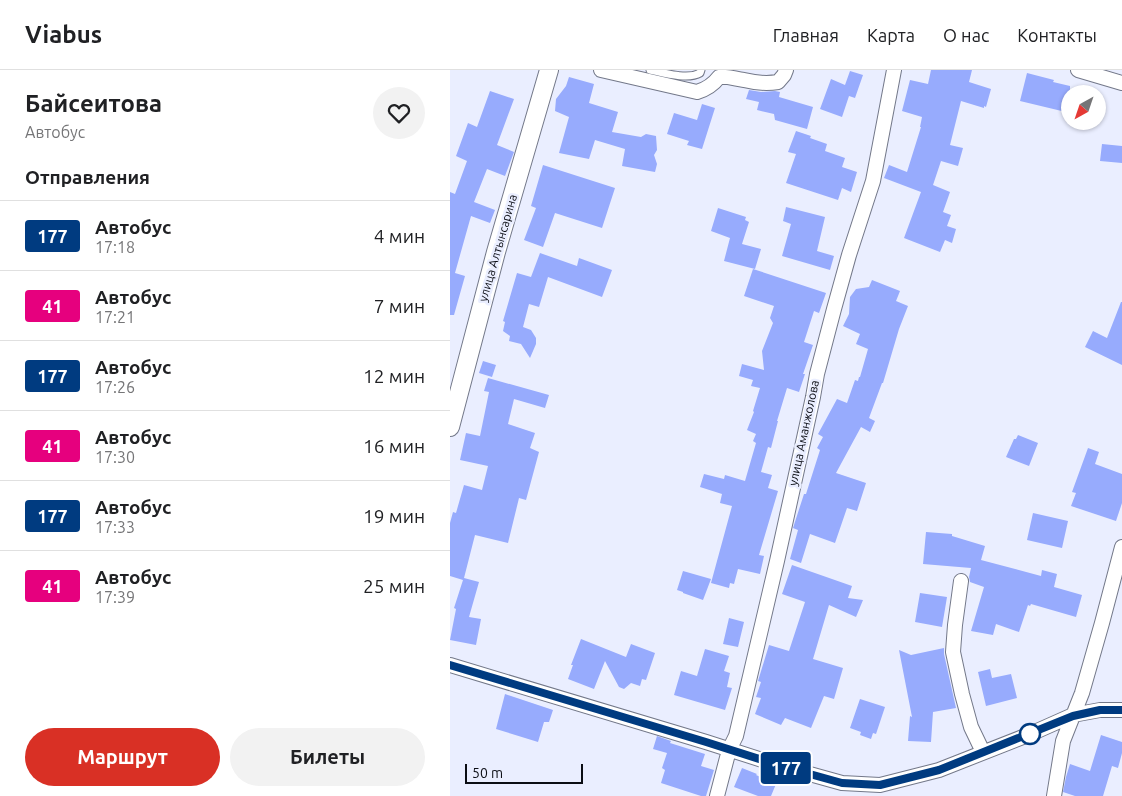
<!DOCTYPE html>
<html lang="ru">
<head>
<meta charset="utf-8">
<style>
	body { margin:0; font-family:Ubuntu,sans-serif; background:#f2f2f2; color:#202124; height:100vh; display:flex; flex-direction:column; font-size:19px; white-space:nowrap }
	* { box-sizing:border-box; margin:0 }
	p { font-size:16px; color:#757577 }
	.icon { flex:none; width:28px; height:28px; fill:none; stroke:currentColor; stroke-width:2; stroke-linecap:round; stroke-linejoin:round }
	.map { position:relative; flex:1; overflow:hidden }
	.sheet { display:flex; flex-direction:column; background:#fff; width:450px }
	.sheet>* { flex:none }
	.badge { padding:0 10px; border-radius:4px; font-size:18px; line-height:32px }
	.needle { width:32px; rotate:220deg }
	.tools { position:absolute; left:611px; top:15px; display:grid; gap:10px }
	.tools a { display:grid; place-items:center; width:45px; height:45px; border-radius:50%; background:#fff; box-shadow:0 1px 4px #0004; font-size:25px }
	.scale { position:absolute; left:15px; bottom:12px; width:118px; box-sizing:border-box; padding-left:5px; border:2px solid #0b0d14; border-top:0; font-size:14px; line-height:18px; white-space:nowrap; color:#0b0d14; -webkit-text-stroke:4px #eaeeff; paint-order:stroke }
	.map>.badge { position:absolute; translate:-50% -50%; box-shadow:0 0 0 2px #fff }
	h2 { padding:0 25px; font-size:19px; line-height:45px }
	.round { display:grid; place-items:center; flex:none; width:52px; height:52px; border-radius:26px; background:#f2f2f2 }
	.overview { display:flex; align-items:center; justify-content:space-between; height:85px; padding:0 25px }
	h1 { font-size:24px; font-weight:600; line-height:38px }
	.action { display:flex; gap:10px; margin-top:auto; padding:10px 25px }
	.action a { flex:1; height:58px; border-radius:30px; background:#d93025; color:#fff; font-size:20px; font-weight:600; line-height:58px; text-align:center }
	.action a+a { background:#f2f2f2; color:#202124 }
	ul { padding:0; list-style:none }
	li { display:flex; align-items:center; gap:15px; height:70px; padding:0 25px; border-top:1px solid #e0e0e0 }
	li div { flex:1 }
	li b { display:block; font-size:19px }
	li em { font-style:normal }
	li .badge { min-width:55px; font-weight:700; text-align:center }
	header { display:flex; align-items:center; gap:30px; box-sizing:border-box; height:70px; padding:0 25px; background:#fff; border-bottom:1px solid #e0e0e0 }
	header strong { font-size:24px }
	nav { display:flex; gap:28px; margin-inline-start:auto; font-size:18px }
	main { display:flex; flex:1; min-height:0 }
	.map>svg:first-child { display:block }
	.building { fill:#97abfd }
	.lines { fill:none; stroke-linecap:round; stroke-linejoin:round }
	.service-casing { stroke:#737889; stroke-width:9 }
	.minor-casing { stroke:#737889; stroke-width:16 }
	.tertiary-casing { stroke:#737889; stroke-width:20 }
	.service { stroke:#fff; stroke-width:7 }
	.minor { stroke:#fff; stroke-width:14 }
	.tertiary { stroke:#fff; stroke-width:18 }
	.line-casing { stroke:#fff; stroke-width:11 }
	.line { stroke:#003b80; stroke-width:8 }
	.stop-dot { fill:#fff; stroke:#003b80; stroke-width:2.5 }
	.labels { text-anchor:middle; stroke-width:5; stroke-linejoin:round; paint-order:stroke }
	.street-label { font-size:12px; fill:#0b0d14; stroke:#eaeeff }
</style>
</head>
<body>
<header>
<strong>Viabus</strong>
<nav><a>Главная</a><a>Карта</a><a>О нас</a><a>Контакты</a></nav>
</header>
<main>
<section class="sheet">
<div class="overview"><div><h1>Байсеитова</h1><p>Автобус</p></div><a class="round"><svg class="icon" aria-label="heart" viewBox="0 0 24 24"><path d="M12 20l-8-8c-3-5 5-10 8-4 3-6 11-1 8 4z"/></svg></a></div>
<h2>Отправления</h2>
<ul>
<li><span class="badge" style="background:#003b80;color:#fff">177</span><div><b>Автобус</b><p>17:18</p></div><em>4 мин</em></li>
<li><span class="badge" style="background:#e6007e;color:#fff">41</span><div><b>Автобус</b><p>17:21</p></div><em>7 мин</em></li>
<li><span class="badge" style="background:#003b80;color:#fff">177</span><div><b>Автобус</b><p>17:26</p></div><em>12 мин</em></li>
<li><span class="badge" style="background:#e6007e;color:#fff">41</span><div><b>Автобус</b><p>17:30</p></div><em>16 мин</em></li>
<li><span class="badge" style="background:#003b80;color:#fff">177</span><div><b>Автобус</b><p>17:33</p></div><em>19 мин</em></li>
<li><span class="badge" style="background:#e6007e;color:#fff">41</span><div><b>Автобус</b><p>17:39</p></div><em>25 мин</em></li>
</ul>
<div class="action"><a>Маршрут</a><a>Билеты</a></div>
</section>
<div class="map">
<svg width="672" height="726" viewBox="0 0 672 726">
	<rect width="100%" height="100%" fill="#eaeeff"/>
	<!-- building -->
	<path class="building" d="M481 0H522L519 12 541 19 536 37 534 36V38L511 31 500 75 513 78 508 96 491 91 483 115 500 122 493 142 501 145 497 156 506 159 502 173 495 170 490 182 454 168 471 122 434 108 439 95 457 102 471 57H470L472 47 452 41 460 10 478 14Z
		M400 1 413 5 405 28 399 26 392 47 370 39 381 9 395 15Z
		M577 3 604 10 603 12 620 16V43L570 31Z
		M119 7 144 14 139 33 168 42 162 62 191 67 196 64 206 66 207 80 204 85 207 94 205 102 172 96 175 79 145 70 139 89 109 83 119 47 105 41 106 29 116 16Z
		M299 20 311 22 325 21 330 22 329 27 363 37 357 59 325 50 324 44 307 40 309 32 296 29Z
		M40 21 64 29 47 75 64 82 55 106 37 99 24 132 45 140 40 153 21 146 5 203 15 206 4 245H0V122L5 124 17 91 6 86 18 53 27 57Z
		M252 34 265 38 252 79 237 75 239 71 217 64 224 43 247 50Z
		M346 61 361 66 360 68 377 74 375 81 395 88 392 97 407 102 401 122 392 118 388 130 336 113 346 84 338 82Z
		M652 74 672 76V93L650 91Z
		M93 95 165 118 152 158 105 143 93 177 74 170 86 138 81 136Z
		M336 137 375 147 367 181 384 186 380 200 332 186 341 154 333 151Z
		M268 138 296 147 295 150 299 152 292 174 311 179 305 199 274 191 280 168 261 161Z
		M90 183 127 196 129 188 162 200 152 227 98 207 89 237 79 234 73 257 81 260 86 268V274L80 288 71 274 59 271 60 266 53 261 55 252 53 251 67 203 81 207Z
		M303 199 376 223 369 243 364 241 354 272 363 275 353 304H355L349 322 337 318 327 351H328L321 378 318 377 311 402 322 405 318 418 328 421 309 485 314 486 310 504 288 499 284 514 280 513 279 518 261 513 282 436 270 433 272 424 250 417 254 404 274 409 275 405 295 411 306 373 303 371 306 364 297 360 304 342 303 341 310 318 301 316 303 310 289 306 292 294 314 300 312 281 323 253 320 248 324 236 294 226Z
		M422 210 450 221 446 231 458 236 449 259 433 313H432L419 348 425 351 420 362 411 357 386 403 416 413 407 441 397 438 385 473 360 464 351 493 340 489 348 460 343 458 354 424H356L370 380 367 378 373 367 368 364 387 329 397 333 405 310 408 311 409 307H410L418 279 406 274 410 264 393 256 399 244 400 227 406 219 419 217Z
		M671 232H672V295L635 277 643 261 657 268Z
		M33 291 46 295 42 307 29 303Z
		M38 308 99 325 95 338 64 329 58 354 85 363 80 378 89 382 76 430 69 428 58 473 25 465 14 508 29 512 19 547 31 549 26 575 0 570 6 539 4 538 13 510 0 506V453L3 442 6 443 14 415 32 420 38 396 10 390 16 363 30 366 39 322 34 321Z
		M568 365 588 373 579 396 556 387 564 369H566Z
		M638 378 649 382 645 394 672 404V433L666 451 621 436 626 423 622 422Z
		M583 443 618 451 612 478 577 470Z
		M476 462 502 464V466L535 476 531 490 591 506 592 500 607 504 604 517 632 525 626 547 581 534 580 536 578 535 569 562 546 554 543 565 521 561 534 517 520 512 519 507 521 498 473 494Z
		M342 495 402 516 398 528 413 530 406 547 379 535 363 589 393 598 384 629 374 626 361 658 335 648 331 655 305 644 311 628 306 627 311 612 308 611 319 575 339 581 355 532 332 524Z
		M233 501 261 509 253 530 233 523V522L227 520Z
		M470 523 497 527 492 557 465 552Z
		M279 548 294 552 288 577 273 574Z
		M131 569 176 587 181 574 205 583 196 610 192 609 190 616 181 613 174 619 169 617 155 591 144 619 118 609 123 595H121Z
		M494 578V584L506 638 483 642 481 672 458 671 460 646 462 647 449 580 461 585Z
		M255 579 279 586 274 601 280 603 277 617 282 618 275 640 224 625 231 601 247 606Z
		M540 599 542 608 561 604 567 628 536 636 528 602Z
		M55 624 103 640 99 652H94L88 672 46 659Z
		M410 629 435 637 426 664 423 663 421 669 410 665 411 662 400 658Z
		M651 665 672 672V683L668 698 662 696 653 726H625L613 722 616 707 620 694 640 701Z
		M207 666 221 671 220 673 255 684 251 696 264 700 256 726H251L211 713 215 700 212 698 217 683 203 679Z
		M292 698 307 704 306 705 326 714 321 726H308L284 717Z"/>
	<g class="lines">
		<!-- service casing -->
		<g class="service-casing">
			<path id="service" d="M200 0C214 3 238 10 250 3L251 0"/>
		</g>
		<!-- minor casing -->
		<g class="minor-casing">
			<path id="minor" d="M151 0 247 22C257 19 263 15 269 7 278 6 285 9 294 10 306 13 316 14 328 12L334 5 336 0
				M628 0 672 13
				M511 511 505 555 503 582 512 624 521 657 533 682
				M0 595 256 672 331 696 392 713 430 715 489 700 578 665 623 645 650 640H672
				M267 726 279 680 286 666 327 491 363 327 367 304 384 239 399 185 423 111 444 0
				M604 726 613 671 632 623 652 553 672 477"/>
		</g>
		<!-- tertiary casing -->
		<g class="tertiary-casing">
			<path id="tertiary" d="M0 357 46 182 99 0"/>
		</g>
		<!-- service -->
		<use href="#service" class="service"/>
		<!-- minor -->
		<use href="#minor" class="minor"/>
		<!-- tertiary -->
		<use href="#tertiary" class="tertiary"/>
	</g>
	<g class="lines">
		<!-- line casing -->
		<g class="line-casing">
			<path id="line" d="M0 595 256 672 331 696 392 713 430 715 489 700 623 646 650 640H672"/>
		</g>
		<!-- line -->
		<use href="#line" class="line"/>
	</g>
	<!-- markers -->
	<circle class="stop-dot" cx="580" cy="664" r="10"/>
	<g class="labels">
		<!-- street labels -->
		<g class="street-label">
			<text transform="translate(48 178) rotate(-74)" y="4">улица Алтынсарина</text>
			<text transform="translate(354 363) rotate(-78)" y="4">улица Аманжолова</text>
		</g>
	</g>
</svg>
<div class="tools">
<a><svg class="needle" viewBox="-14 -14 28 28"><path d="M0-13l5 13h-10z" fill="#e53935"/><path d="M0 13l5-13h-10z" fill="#757577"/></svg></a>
</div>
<div class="scale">50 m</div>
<b class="badge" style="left:336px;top:698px;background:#003b80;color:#fff">177</b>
</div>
</main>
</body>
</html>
